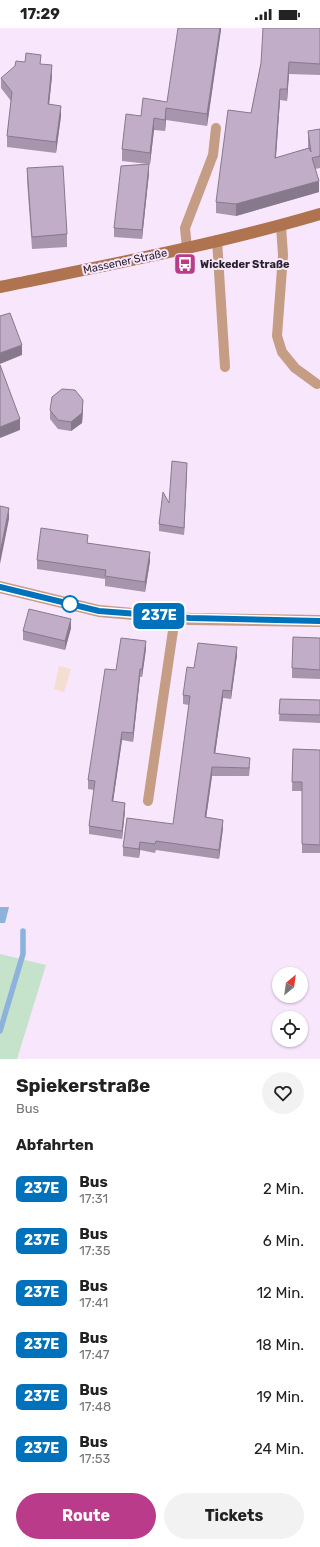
<!DOCTYPE html>
<html lang="de">
<head>
<meta charset="utf-8">
<style>
	body { margin:0; font-family:Rubik,sans-serif; background:#f2f2f2; color:#222; height:100vh; display:flex; flex-direction:column; font-size:15px; white-space:nowrap }
	* { box-sizing:border-box; margin:0 }
	p { font-size:13px; color:#767676 }
	.icon { flex:none; width:22px; height:22px; fill:none; stroke:currentColor; stroke-width:2; stroke-linecap:round; stroke-linejoin:round }
	.map { position:relative; height:1031px; overflow:hidden }
	.sheet { display:flex; flex-direction:column; background:#fff; flex:1 }
	.sheet>* { flex:none }
	.badge { padding:0 8px; border-radius:6px; font-size:14px; line-height:26px }
	.needle { width:26px; rotate:29deg }
	.fabs { position:absolute; left:272px; top:939px; display:grid; gap:8px }
	.fabs a { display:grid; place-items:center; width:36px; height:36px; border-radius:50%; background:#fff; box-shadow:0 1px 3px #0004; font-size:20px }
	.map>.badge { position:absolute; translate:-50% -50%; box-shadow:0 0 0 2px #fff }
	h2 { padding:0 16px; font-size:15px; line-height:36px }
	.round { display:grid; place-items:center; flex:none; width:42px; height:42px; border-radius:21px; background:#f2f2f2 }
	.headline { display:flex; align-items:center; justify-content:space-between; height:68px; padding:0 16px }
	h1 { font-size:19px; font-weight:700; line-height:30px }
	.action { display:flex; gap:8px; margin-top:auto; padding:8px 16px }
	.action a { flex:1; height:46px; border-radius:24px; background:#b93b89; color:#fff; font-size:16px; font-weight:700; line-height:46px; text-align:center }
	.action a+a { background:#f2f2f2; color:#222 }
	ul { padding:0; list-style:none }
	li { display:flex; align-items:center; gap:12px; height:52px; padding:0 16px }
	li div { flex:1 }
	li b { display:block; font-size:15px }
	li em { font-style:normal }
	li .badge { min-width:44px; font-weight:700; text-align:center }
	.status { display:flex; justify-content:space-between; align-items:center; height:28px; padding:0 20px; background:#fff; direction:ltr }
	.status svg { height:11px; fill:currentColor }
	.map>svg:first-child { display:block }
	.industrial { fill:#f4ded1 }
	.green { fill:#c5e2ca }
	.water { fill:#8db3dd }
	.lines { fill:none; stroke-linecap:round; stroke-linejoin:round }
	.stream { stroke:#8db3dd; stroke-width:5.5 }
	.lane { stroke:#c59c84; stroke-width:10 }
	.street { stroke:#c59c84; stroke-width:12 }
	.secondary { stroke:#af734f; stroke-width:12 }
	.wall { fill:#a695ac }
	.shaded-wall { fill:#87798c }
	.building { fill:#c1adc8; stroke:#87798c }
	.line-casing { stroke:#fff; stroke-width:9 }
	.line { stroke:#0072bc; stroke-width:6 }
	.stop-dot { fill:#fff; stroke:#0072bc; stroke-width:2 }
	.labels { text-anchor:middle; stroke-width:4; stroke-linejoin:round; paint-order:stroke }
	.street-label { font-size:11px; fill:#271f29; stroke:#f7e6fc }
	.poi-label { font-size:11px; font-weight:bold; fill:#271f29; stroke:#f7e6fc; text-anchor:start }
</style>
</head>
<body>
<div class="status"><b>17:29</b><svg viewBox="0 0 49 12"><path d="M0 12V9h3v3zM5 12V6h3v6zM10 12V3h3v9zM15 12V0h3v12zM26 1h20v11H26zM47 4h2v5h-2z"/></svg></div>
<div class="map">
<svg width="320" height="1031" viewBox="0 0 320 1031">
	<rect width="100%" height="100%" fill="#f7e6fc"/>
	<!-- industrial -->
	<path class="industrial" d="M59 638 71 641 64 664 54 661Z"/>
	<!-- green -->
	<path class="green" d="M0 926 46 937 17 1031H0Z"/>
	<!-- water -->
	<path class="water" d="M0 879H9L5 895H0Z"/>
	<g class="lines">
		<!-- stream -->
		<path class="stream" d="M0 1003 23 926V903"/>
		<!-- lane -->
		<path class="lane" d="M281 198 283 227 277 308 282 324 295 340 317 356
			M217 212 225 339
			M187 220 185 200 213 127 216 100
			M148 773 175 589"/>
		<!-- street -->
		<path class="street" d="M0 559 99 583 190 591 320 593"/>
		<!-- secondary -->
		<path class="secondary" d="M0 259C107 237 215 217 320 186"/>
	</g>
	<!-- wall -->
	<path class="wall" d="M221 0 207 98 166 92 165 103 154 102 150 136H149V145L142 211 114 209V200L148 136 122 133V121L141 88 167 74Z
		M320 0V47L289 46 287 73 280 72 276 130 308 120V103L320 101V140L315 141 319 164 236 188 216 185V174L251 85 261 35Z
		M41 36 52 48 49 76 61 88 56 125 7 119V108L11 73 1 60V50Z
		M27 140 67 206V219L32 221 27 152Z
		M50 382H83L82 395 71 403 58 401 50 391Z
		M187 442 184 507 159 503V496Z
		M88 515 150 533 145 564 105 558V551L37 541V532Z
		M71 600 65 622 23 612V603Z
		M320 610V651L292 650V640Z
		M146 621 142 649H140L133 714 122 712 113 773 125 783 122 811 89 806V798L94 762 88 761V752L116 642Z
		M237 627 231 671 223 670 215 725 250 739 249 748H212L206 790 223 800 219 831 156 822 155 825 140 822 139 830 123 828V819L173 796 189 677 183 676V667L194 640Z
		M280 671 320 672V695L279 693Z
		M293 721 320 722V825H302V763H292Z"/>
	<!-- shaded-wall -->
	<path class="shaded-wall" d="M220 0H221V2L207 98V86Z
		M289 34V46L287 73V61Z
		M52 37V48L48 87V76Z
		M280 61V72L275 141V130Z
		M61 78V88L56 125V114Z
		M166 80V92L165 103V92Z
		M154 90V102L150 136V125Z
		M149 136V145L142 211V202Z
		M319 153V164L236 188V176Z
		M22 317V327L0 336V325Z
		M83 372V382L82 395 71 403V394Z
		M20 391V402L0 410V399Z
		M187 435V442L184 507V500Z
		M9 480V491L0 536V525Z
		M150 524V533L145 564V554Z
		M71 591V600L65 622V613Z
		M146 613V621L142 649V641Z
		M237 619V627L231 671V663Z
		M140 641V649L133 714V705Z
		M223 662V670L214 734V725Z
		M122 704V712L112 781V773Z
		M212 739V748L205 798V789Z
		M125 775V783L122 811V803Z
		M223 792V800L219 831V822Z
		M140 814V822L139 830V821Z"/>
	<!-- building -->
	<path class="building" d="M178 0H220L207 86 166 80 165 92 154 90 150 125 122 121 126 86 141 88 143 70 167 74Z
		M263 0H320V36L289 34 287 61H280L275 130 309 120 311 124 308 103 320 101V128L312 130 319 153 236 176 216 174 228 82 251 85 261 35Z
		M26 25 41 27 40 36 52 37 48 76 61 78 56 114 7 108 12 64 1 50 15 38 16 33 25 34Z
		M149 136 142 202 114 200 121 138Z
		M63 138 67 206 32 209 27 140Z
		M10 285 22 317 0 325V288Z
		M0 337 20 391 0 399Z
		M62 361 75 362 83 372 82 385 71 394 58 392 50 382 52 369Z
		M172 433 187 435 184 500 159 496 163 464 169 475Z
		M0 478 9 480 0 525Z
		M41 500 88 507 87 515 150 524 145 554 105 548 106 542 37 532Z
		M29 581 71 591 65 613 23 603Z
		M293 609 320 610V642L292 640Z
		M121 610 146 613 142 641H140L133 705 122 704 112 773 125 775 122 803 89 798 95 753 88 752 105 641 116 642Z
		M198 615 237 619 231 663 223 662 214 725 250 730 249 740 212 739 205 789 223 792 219 822 156 813 155 816 140 814 139 821 123 819 127 790 173 796 190 668 183 667 187 639 194 640Z
		M280 671 320 672V687L279 686Z
		M293 721 320 722V817L302 816V754H292Z"/>
	<g class="lines">
		<!-- line casing -->
		<g class="line-casing">
			<path id="line" d="M0 559 99 583 190 590 320 593"/>
		</g>
		<!-- line -->
		<use href="#line" class="line"/>
	</g>
	<!-- icons -->
	<defs>
		<g id="bus-square" transform="scale(1.15)"><rect x="-9" y="-9" width="18" height="18" rx="4" fill="#b93b89" stroke="#f7e6fc"/><path d="M-5-6H5V4H4V6H2V4H-2V6H-4V4H-5ZM-3.5-4V0h7V-4ZM-3.5 1.2v1.5H-2V1.2ZM2 1.2v1.5H3.5V1.2Z" fill="#fff"/></g>
	</defs>
	<g fill-rule="evenodd">
		<use href="#bus-square" x="185" y="236"/>
	</g>
	<!-- markers -->
	<circle class="stop-dot" cx="70" cy="576" r="8"/>
	<g class="labels">
		<!-- street labels -->
		<g class="street-label">
			<text transform="translate(125 233) rotate(-12)" y="4">Massener Straße</text>
		</g>
		<!-- poi labels -->
		<g class="poi-label">
			<text x="200" y="240">Wickeder Straße</text>
		</g>
	</g>
</svg>
<div class="fabs">
<a><svg class="needle" viewBox="-14 -14 28 28"><path d="M0-13l5 13h-10z" fill="#e53935"/><path d="M0 13l5-13h-10z" fill="#767676"/></svg></a>
<a><svg class="icon" aria-label="locate" viewBox="0 0 24 24"><circle cx="12" cy="12" r="6"/><path d="M12 2v4M12 18v4M2 12h4M18 12h4"/></svg></a>
</div>
<b class="badge" style="left:159px;top:588px;background:#0072bc;color:#fff">237E</b>
</div>
<section class="sheet">
<div class="headline"><div><h1>Spiekerstraße</h1><p>Bus</p></div><a class="round"><svg class="icon" aria-label="heart" viewBox="0 0 24 24"><path d="M12 20l-8-8c-3-5 5-10 8-4 3-6 11-1 8 4z"/></svg></a></div>
<h2>Abfahrten</h2>
<ul>
<li><span class="badge" style="background:#0072bc;color:#fff">237E</span><div><b>Bus</b><p>17:31</p></div><em>2 Min.</em></li>
<li><span class="badge" style="background:#0072bc;color:#fff">237E</span><div><b>Bus</b><p>17:35</p></div><em>6 Min.</em></li>
<li><span class="badge" style="background:#0072bc;color:#fff">237E</span><div><b>Bus</b><p>17:41</p></div><em>12 Min.</em></li>
<li><span class="badge" style="background:#0072bc;color:#fff">237E</span><div><b>Bus</b><p>17:47</p></div><em>18 Min.</em></li>
<li><span class="badge" style="background:#0072bc;color:#fff">237E</span><div><b>Bus</b><p>17:48</p></div><em>19 Min.</em></li>
<li><span class="badge" style="background:#0072bc;color:#fff">237E</span><div><b>Bus</b><p>17:53</p></div><em>24 Min.</em></li>
</ul>
<div class="action"><a>Route</a><a>Tickets</a></div>
</section>
</body>
</html>
